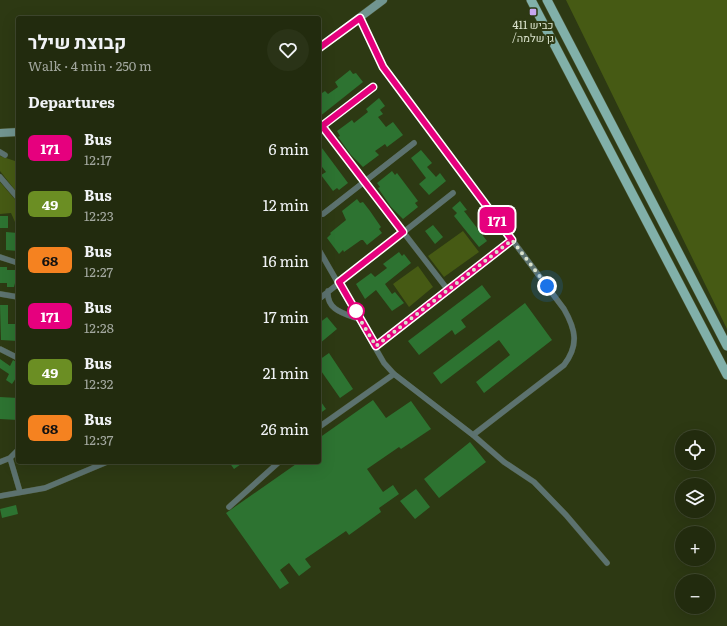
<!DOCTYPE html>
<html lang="en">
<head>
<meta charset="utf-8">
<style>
	body { margin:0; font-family:Literata,Heebo,serif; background:#2a3317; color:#f1f3f6; height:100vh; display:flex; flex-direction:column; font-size:15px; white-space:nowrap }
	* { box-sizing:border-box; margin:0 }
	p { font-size:13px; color:#a2a79e }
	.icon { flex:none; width:22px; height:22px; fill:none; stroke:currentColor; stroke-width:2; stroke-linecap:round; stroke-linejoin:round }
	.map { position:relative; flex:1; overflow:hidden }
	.sheet { position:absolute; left:16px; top:16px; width:305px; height:448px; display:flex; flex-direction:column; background:#222b0e; border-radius:4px; box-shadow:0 4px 16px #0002,0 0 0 1px #3f472e }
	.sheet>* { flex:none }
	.badge { padding:0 8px; border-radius:6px; font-size:14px; line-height:26px }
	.buttons { position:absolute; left:675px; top:430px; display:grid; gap:8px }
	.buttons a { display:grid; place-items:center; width:40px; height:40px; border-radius:50%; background:#222b0e; box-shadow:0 4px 16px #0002,0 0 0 1px #3f472e; font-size:20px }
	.you { position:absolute; width:20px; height:20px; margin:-10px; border:3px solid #fff; border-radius:50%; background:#1a73e8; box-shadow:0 0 0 6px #1a73e833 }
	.map>.badge { position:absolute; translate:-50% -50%; box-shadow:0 0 0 2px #fff }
	h2 { padding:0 12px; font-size:15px; line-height:36px }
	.round { display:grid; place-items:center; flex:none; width:42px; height:42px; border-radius:21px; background:#2a3317 }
	.head { display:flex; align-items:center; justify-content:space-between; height:68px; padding:0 12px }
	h1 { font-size:19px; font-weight:700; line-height:30px }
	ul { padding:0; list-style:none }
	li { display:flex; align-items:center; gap:12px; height:56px; padding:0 12px }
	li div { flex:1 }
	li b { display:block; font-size:15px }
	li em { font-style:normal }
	li .badge { min-width:44px; font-weight:700; text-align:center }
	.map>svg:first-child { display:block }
	.green { fill:#465a14 }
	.building { fill:#2d7331 }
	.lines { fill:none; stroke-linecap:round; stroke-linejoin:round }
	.street-casing { stroke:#495431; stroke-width:6 }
	.secondary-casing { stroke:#495431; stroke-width:9 }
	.primary-casing { stroke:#495431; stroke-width:10 }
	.street { stroke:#5c726f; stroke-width:5.5 }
	.secondary { stroke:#719590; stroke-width:8 }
	.primary { stroke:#81b0a9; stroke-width:9 }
	.line-casing { stroke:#fff; stroke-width:9 }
	.line { stroke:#e6007e; stroke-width:6 }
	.walk { stroke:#dae2cc; stroke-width:4; stroke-dasharray:0 7.2 }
	.poi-dot { fill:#c7a6f0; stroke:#2d3913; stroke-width:1.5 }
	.stop-dot { fill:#fff; stroke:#e6007e; stroke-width:2 }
	.labels { text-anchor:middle; stroke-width:4; stroke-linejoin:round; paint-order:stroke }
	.poi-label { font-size:11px; fill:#dae2cc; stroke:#2d3913 }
</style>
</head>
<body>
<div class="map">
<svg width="727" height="626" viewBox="0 0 727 626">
	<rect width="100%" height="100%" fill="#2d3913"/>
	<!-- green -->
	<path class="green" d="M566 0H727V329Z
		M0 156 18 162V190H15L0 171Z
		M0 182 18 203V218L15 222 11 213 0 214Z
		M463 231 479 252 444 277 428 256Z
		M418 266 433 287 409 307 393 284Z"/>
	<!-- building -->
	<path class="building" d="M350 70 353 74 356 73 363 82 319 117V95L325 91 328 94 338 87 335 82Z
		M379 98 385 106 380 110 383 114 378 117 386 127 393 122 403 135 387 147 385 144 375 151 379 155 363 167 351 155 338 137 340 136 337 131 352 120 354 123 368 112 366 109Z
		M319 144 348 183 339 190 337 188 333 191 321 175 326 172 319 163Z
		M421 150 432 163 427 167 436 177 440 173 446 181 429 195 419 184 426 178 411 158Z
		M392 171 395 175 397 173 418 201 415 203 418 207 403 219 391 207 378 188 380 187 377 183Z
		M357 199 360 203 363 202 370 211 381 227 379 229 382 233 367 245 363 240H361L344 252 343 250 339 254 327 238 331 234 330 233 346 220 342 211Z
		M460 201 467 210 464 211 487 241 479 247 454 216 457 213 452 208Z
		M0 216H8V228H0Z
		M433 225 443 237 435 244 425 231Z
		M6 232 18 233V251L6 250Z
		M399 252 402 256 404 254 411 263 385 284 392 294 395 292 404 303 392 311 376 290 365 299 356 284 371 273 375 277 387 268 383 264Z
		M0 267H7V270H18V283H15L14 287H7V283H0Z
		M482 285 491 297 461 320 466 327 455 335 452 330 419 355 408 341Z
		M525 303 552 340 484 393 476 382 510 355 499 340 441 384 433 373Z
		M0 305H8V324H18V341L1 340Z
		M327 317 337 329 319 344V323Z
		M329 353 353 389 340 398 319 368V360Z
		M0 359 10 366 13 360 18 363V380L16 378 12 384 6 380 9 374 0 368Z
		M0 397 18 398V420L0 419Z
		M319 399 326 409 319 414Z
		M373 400 386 418 411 401 431 429 401 449 399 447 367 469 383 492 393 485 399 494 379 508 381 512 349 535 346 531 305 559 311 567 299 576 289 563 280 570 289 583 280 589 226 513 299 462H319V438Z
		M470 442 486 462 439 498 424 479Z
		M229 462H244L234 469Z
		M416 489 430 507 415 519 400 501Z
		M16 505 18 514 2 518 0 509Z"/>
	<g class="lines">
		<!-- street casing -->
		<g class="street-casing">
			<path id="street" d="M360 17 373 48 393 81 564 309C576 330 579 345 564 365L473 435
				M322 127 448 290
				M319 129 373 87
				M0 152 5 155
				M0 177 18 198
				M323 214 414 143
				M319 250 384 363 394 374 473 435 504 462 534 482 566 515 607 563
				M0 257 18 263
				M328 291C326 311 346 314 361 320
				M0 294 18 297
				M319 299 453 193
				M376 346 512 240
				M0 349 18 358
				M319 427 394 374
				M10 458 20 492
				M0 462 10 458 18 450
				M0 496 45 488 107 462
				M229 507 279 462"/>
		</g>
		<!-- secondary casing -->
		<g class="secondary-casing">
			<path id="secondary" d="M319 48 383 0
				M0 133 18 132"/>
		</g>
		<!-- primary casing -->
		<g class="primary-casing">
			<path id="primary" d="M531 0 727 375
				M547 0 727 346"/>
		</g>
		<!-- street -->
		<use href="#street" class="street"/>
		<!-- secondary -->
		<use href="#secondary" class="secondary"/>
		<!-- primary -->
		<use href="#primary" class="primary"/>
	</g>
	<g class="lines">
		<!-- line casing -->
		<g class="line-casing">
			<path id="line" d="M319 48 360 18 383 67 512 240 376 346 339 282 403 232 322 126 373 87"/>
		</g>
		<!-- line -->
		<use href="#line" class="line"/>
		<!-- walk -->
		<path class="walk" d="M356 311 353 308 376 346 512 240 547 286"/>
	</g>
	<!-- markers -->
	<rect class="poi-dot" x="529" y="8" width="8" height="8" rx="2"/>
	<circle class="stop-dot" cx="356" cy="311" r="8"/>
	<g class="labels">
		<!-- poi labels -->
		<g class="poi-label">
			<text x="533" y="29">כביש 411<tspan x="533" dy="13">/גן שלמה</tspan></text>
		</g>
	</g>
</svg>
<div class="buttons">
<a><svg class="icon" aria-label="locate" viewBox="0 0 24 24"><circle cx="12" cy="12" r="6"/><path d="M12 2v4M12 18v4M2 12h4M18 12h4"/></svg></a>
<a><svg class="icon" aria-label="layers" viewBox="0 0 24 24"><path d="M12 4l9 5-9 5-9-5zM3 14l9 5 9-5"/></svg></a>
<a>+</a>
<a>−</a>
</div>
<div class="you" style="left:547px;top:286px"></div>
<b class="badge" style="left:497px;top:220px;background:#e6007e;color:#fff">171</b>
<section class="sheet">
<div class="head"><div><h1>קבוצת שילר</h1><p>Walk · 4 min · 250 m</p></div><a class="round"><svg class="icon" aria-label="heart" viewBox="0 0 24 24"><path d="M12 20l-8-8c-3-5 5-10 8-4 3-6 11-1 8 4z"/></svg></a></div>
<h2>Departures</h2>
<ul>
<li><span class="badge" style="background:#e6007e;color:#fff">171</span><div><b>Bus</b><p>12:17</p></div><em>6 min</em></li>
<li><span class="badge" style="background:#6b8e23;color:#fff">49</span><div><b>Bus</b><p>12:23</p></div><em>12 min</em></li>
<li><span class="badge" style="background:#f58220;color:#111">68</span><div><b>Bus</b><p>12:27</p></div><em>16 min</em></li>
<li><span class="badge" style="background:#e6007e;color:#fff">171</span><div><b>Bus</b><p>12:28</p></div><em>17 min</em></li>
<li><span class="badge" style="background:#6b8e23;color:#fff">49</span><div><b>Bus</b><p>12:32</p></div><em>21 min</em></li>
<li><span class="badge" style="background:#f58220;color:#111">68</span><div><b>Bus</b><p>12:37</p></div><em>26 min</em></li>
</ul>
</section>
</div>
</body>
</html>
